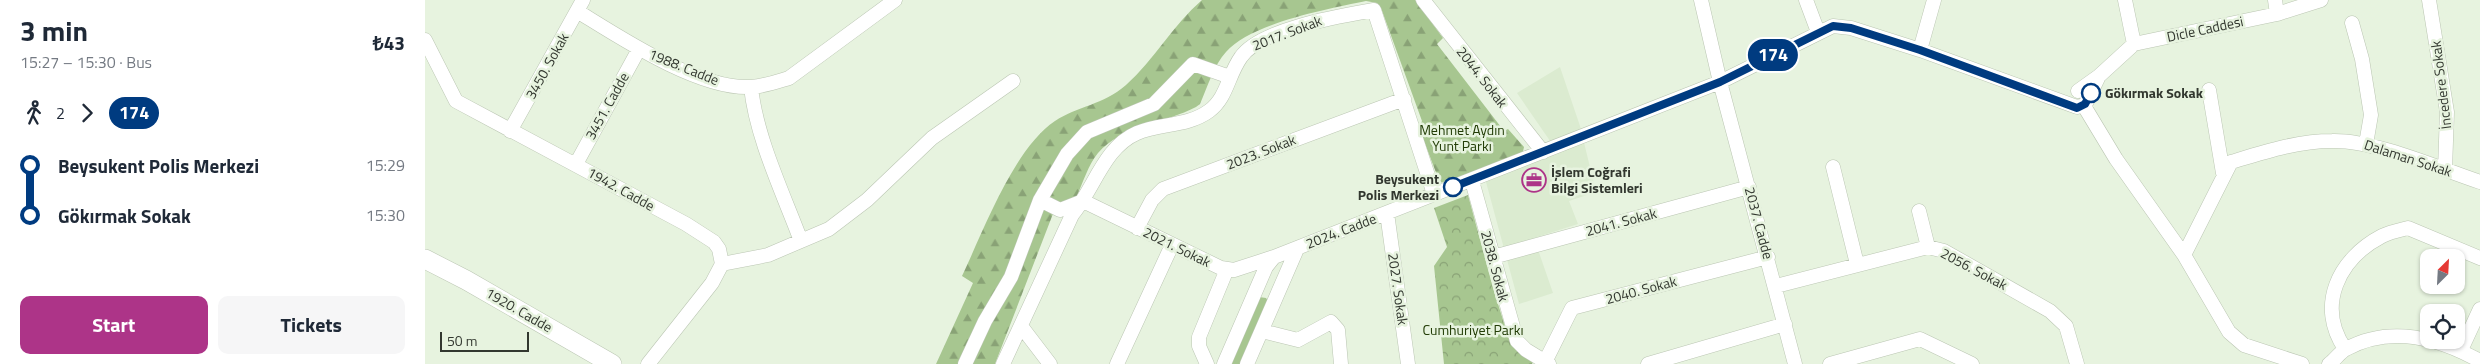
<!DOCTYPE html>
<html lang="en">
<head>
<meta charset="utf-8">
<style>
	body { margin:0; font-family:"Titillium Web",sans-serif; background:#f6f6f7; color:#1f2937; height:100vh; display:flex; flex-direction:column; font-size:19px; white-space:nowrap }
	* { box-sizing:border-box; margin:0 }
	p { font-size:16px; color:#747a83 }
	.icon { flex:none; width:28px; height:28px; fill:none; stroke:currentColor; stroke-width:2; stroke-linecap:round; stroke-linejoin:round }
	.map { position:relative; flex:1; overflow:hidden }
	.panel { display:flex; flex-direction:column; background:#fff; width:425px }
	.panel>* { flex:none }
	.badge { padding:0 10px; border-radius:16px; font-size:18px; line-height:32px }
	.needle { width:32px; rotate:24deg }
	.buttons { position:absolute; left:1995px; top:249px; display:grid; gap:10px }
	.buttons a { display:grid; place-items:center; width:45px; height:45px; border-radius:10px; background:#fff; box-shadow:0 1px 4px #0004; font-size:25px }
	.scale { position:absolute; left:15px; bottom:12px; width:89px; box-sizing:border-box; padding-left:5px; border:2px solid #32372f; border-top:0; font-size:14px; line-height:18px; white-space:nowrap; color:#32372f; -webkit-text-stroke:4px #e7f3df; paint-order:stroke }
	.map>.badge { position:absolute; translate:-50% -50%; box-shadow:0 0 0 2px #fff }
	.legs { display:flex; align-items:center; gap:8px; height:55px; padding:0 20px; font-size:16px }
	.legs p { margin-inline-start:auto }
	.headline { display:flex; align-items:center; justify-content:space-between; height:85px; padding:0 20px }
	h1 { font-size:28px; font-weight:700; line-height:38px }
	.primary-button { display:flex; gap:10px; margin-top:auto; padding:10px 20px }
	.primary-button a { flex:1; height:58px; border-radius:10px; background:#ad3488; color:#fff; font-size:20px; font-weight:700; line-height:58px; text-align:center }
	.primary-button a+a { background:#f6f6f7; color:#1f2937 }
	ul { padding:0 20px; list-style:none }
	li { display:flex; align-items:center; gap:18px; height:50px; font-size:19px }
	li i { display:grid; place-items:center; width:8px; height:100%; margin:0 6px; background:currentColor }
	li i::after { content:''; width:12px; height:12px; margin:-6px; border:4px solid; border-radius:50%; background:#fff }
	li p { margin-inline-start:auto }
	li:first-child i { background:linear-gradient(#0000 50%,currentColor 0) }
	li:last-child i { background:linear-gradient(currentColor 50%,#0000 0) }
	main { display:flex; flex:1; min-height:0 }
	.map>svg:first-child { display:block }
	.built { fill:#dbebd0 }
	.green { fill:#a7c690 }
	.forest { fill:url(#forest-firs) }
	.park { fill:url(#park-crowns) }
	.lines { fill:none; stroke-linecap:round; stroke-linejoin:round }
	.street-casing { stroke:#bbc6b3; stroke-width:15 }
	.secondary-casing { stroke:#bbc6b3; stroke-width:20 }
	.street { stroke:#fff; stroke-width:14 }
	.secondary { stroke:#fff; stroke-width:19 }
	.line-1-casing { stroke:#fff; stroke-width:11 }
	.line-1 { stroke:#003b80; stroke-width:8 }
	.stop-1-dot { fill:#fff; stroke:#003b80; stroke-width:2.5 }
	.labels { text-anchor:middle; stroke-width:5; stroke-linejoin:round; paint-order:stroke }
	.street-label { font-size:14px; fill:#32372f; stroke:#e7f3df }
	.stop-label { font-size:14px; font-weight:bold; fill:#32372f; stroke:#e7f3df; text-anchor:start }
	.park-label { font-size:14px; fill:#223c06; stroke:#e7f3df }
	.poi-label { font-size:14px; font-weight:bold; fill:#32372f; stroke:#e7f3df; text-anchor:start }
</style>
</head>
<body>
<main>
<section class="panel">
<div class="headline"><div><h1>3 min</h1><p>15:27 – 15:30 · Bus</p></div><b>₺43</b></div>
<div class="legs"><svg class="icon" aria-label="walk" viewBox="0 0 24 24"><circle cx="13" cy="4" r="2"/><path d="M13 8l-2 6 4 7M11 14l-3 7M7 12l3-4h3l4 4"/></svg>2<svg class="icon" aria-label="forward" viewBox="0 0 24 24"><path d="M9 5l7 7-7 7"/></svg><b class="badge" style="background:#003b80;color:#fff">174</b></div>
<ul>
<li><i style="color:#003b80"></i><b>Beysukent Polis Merkezi</b><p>15:29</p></li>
<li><i style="color:#003b80"></i><b>Gökırmak Sokak</b><p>15:30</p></li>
</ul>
<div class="primary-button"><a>Start</a><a>Tickets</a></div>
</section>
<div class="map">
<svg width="2055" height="364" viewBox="0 0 2055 364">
	<defs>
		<pattern id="forest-firs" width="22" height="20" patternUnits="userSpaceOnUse" patternTransform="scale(1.25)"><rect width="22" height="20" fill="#a7c690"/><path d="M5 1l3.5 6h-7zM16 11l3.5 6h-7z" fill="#89a276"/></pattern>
		<pattern id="park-crowns" width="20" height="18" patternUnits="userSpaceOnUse" patternTransform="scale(1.25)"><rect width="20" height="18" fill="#a7c690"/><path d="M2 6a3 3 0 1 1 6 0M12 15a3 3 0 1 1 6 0" fill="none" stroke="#89a276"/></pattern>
	</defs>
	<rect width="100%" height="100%" fill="#e7f3df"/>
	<!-- built -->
	<path class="built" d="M1135 67 1155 126 1171 192 1144 201 1153 224 1109 238 1128 293 1094 304 1061 182 1132 151 1092 93Z"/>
	<!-- green -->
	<path class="green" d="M834 297 841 298 843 301 815 364H805Z"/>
	<!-- forest -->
	<path class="forest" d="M777 0H990L1018 38 1012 44 1079 131 1083 129 1099 147 1097 156 1015 183 994 128 997 121 956 8 952 3 941 1C903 9 826 23 801 52 789 65 782 88 775 104L771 107C741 123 696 126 673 153 663 165 658 183 651 198L631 206 570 364H511L548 283 537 276C558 232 589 148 630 121 653 106 678 105 701 85 729 60 748 25 777 0Z"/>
	<!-- park -->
	<path class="park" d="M1043 195 1068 288 1085 342 1088 347 1109 360 1107 364H1019L1009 266 1022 247 1009 208Z"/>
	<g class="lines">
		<!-- street casing -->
		<g class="street-casing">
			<path id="street" d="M998 0 1118 152
				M1276 0 1295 82 1370 364
				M1381 0 1393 32
				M1700 0 1709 44
				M1850 0 1852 14
				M2004 0 2022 112 2020 170
				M152 11C196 38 274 90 326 87 340 86 351 82 364 78L470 0
				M1927 23 1937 59 1946 115 1941 144
				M0 40 31 101 261 224 289 242 294 249 297 264 287 283 223 364
				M1495 50 1509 0
				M326 87C331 137 358 193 376 241
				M1784 90 1798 173
				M1653 91 1674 76 1709 44 1852 14 1896 0
				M1659 106 1691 159 1759 255 1804 332 1819 345 1877 364
				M85 131 158 0
				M151 164 214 49
				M1408 167 1432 264
				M1047 181 1092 341 1101 350 1124 364
				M615 200 635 210 658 201 796 268 809 270 849 257
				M1494 211 1503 247
				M962 213 983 364
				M712 228 727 200 738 189 979 99
				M1759 255 1806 162C1839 152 1872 141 1907 141 1950 140 2013 168 2055 182
				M1068 257 1324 187
				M297 264 343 255 404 229 442 200 507 138 588 81
				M1351 286 1503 247 1519 251 1625 311 1641 326 1652 364
				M596 326 625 364
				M837 331 873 340 906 322 913 330 916 364
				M1920 349C1891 306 1913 259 1957 236 1965 232 1975 230 1983 228L2055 258
				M2036 350 2055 309
				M1120 362 1147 308 1343 257
				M540 364 560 321 586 277 615 200 642 154 662 132 729 104 768 64 805 77
				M578 364 647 215C669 189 679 147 712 133 735 123 762 127 784 111 802 98 803 75 816 57 835 29 915 16 949 10L1009 194
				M692 364 747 245
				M782 364 774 346V337L802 269
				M799 364 841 267 849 257 1295 82 1408 26 1426 28 1495 50 1652 107 1660 105 1674 76
				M822 364 872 249
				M1223 364 1360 324
				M1405 364 1495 339 1547 364
				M1904 364C1910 360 1915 352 1921 349 1965 325 2014 338 2055 361"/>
		</g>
		<!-- secondary casing -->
		<g class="secondary-casing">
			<path id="secondary" d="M0 259 41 280 187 364"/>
		</g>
		<!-- street -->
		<use href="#street" class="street"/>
		<!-- secondary -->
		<use href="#secondary" class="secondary"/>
	</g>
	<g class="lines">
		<!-- line-1 casing -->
		<g class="line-1-casing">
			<path id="line-1" d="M1028 187 1295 82 1408 26 1426 28 1495 50 1652 108 1660 104 1666 93"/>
		</g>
		<!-- line-1 -->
		<use href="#line-1" class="line-1"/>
	</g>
	<!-- icons -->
	<defs>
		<g id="office-ring" transform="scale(1.25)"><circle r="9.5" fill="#e7f3df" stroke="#ad3488" stroke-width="1.5"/><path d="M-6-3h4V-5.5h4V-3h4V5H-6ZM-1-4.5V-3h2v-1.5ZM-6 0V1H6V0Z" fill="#ad3488"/></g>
	</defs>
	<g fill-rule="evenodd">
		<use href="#office-ring" x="1109" y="180"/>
	</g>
	<!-- markers -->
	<g class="stop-1-dot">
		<circle cx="1666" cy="93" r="9"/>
		<circle cx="1028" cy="187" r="9"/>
	</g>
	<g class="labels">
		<!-- street labels -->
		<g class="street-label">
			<text transform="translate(1780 29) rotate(-12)" y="5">Dicle Caddesi</text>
			<text transform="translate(862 33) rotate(-21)" y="5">2017. Sokak</text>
			<text transform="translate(122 66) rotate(-61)" y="5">3450. Sokak</text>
			<text transform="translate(259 67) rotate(22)" y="5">1988. Cadde</text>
			<text transform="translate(1057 77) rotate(52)" y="5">2044. Sokak</text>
			<text transform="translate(2016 85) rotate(-97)" y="5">İncedere Sokak</text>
			<text transform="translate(182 106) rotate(-61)" y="5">3451. Cadde</text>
			<text transform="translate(836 152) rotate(-21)" y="5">2023. Sokak</text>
			<text transform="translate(1983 158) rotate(18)" y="5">Dalaman Sokak</text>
			<text transform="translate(196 189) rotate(29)" y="5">1942. Cadde</text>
			<text transform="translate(1196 222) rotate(-15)" y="5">2041. Sokak</text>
			<text transform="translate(1334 223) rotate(75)" y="5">2037. Cadde</text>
			<text transform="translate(916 231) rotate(-21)" y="5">2024. Cadde</text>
			<text transform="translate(752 247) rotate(26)" y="5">2021. Sokak</text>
			<text transform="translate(1070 266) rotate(75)" y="5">2038. Sokak</text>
			<text transform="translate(1549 269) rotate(28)" y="5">2056. Sokak</text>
			<text transform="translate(973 289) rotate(82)" y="5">2027. Sokak</text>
			<text transform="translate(1216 290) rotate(-15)" y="5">2040. Sokak</text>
			<text transform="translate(94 310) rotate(30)" y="5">1920. Cadde</text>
		</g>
		<!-- stop labels -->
		<g class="stop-label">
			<text x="1680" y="98">Gökırmak Sokak</text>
			<text x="1014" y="184" text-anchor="end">Beysukent<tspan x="1014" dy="16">Polis Merkezi</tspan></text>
		</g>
		<!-- park labels -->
		<g class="park-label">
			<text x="1037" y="135">Mehmet Aydın<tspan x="1037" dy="16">Yunt Parkı</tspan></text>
			<text x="1048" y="335">Cumhuriyet Parkı</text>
		</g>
		<!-- poi labels -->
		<g class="poi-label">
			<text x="1126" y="177">İşlem Coğrafi<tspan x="1126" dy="16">Bilgi Sistemleri</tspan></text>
		</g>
	</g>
</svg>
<div class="buttons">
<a><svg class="needle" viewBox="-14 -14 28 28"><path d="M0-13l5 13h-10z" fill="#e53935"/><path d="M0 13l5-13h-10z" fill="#747a83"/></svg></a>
<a><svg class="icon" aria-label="locate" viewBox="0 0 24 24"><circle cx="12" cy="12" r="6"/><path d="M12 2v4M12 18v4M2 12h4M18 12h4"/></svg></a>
</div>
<div class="scale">50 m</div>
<b class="badge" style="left:1348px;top:55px;background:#003b80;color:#fff">174</b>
</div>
</main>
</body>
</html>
